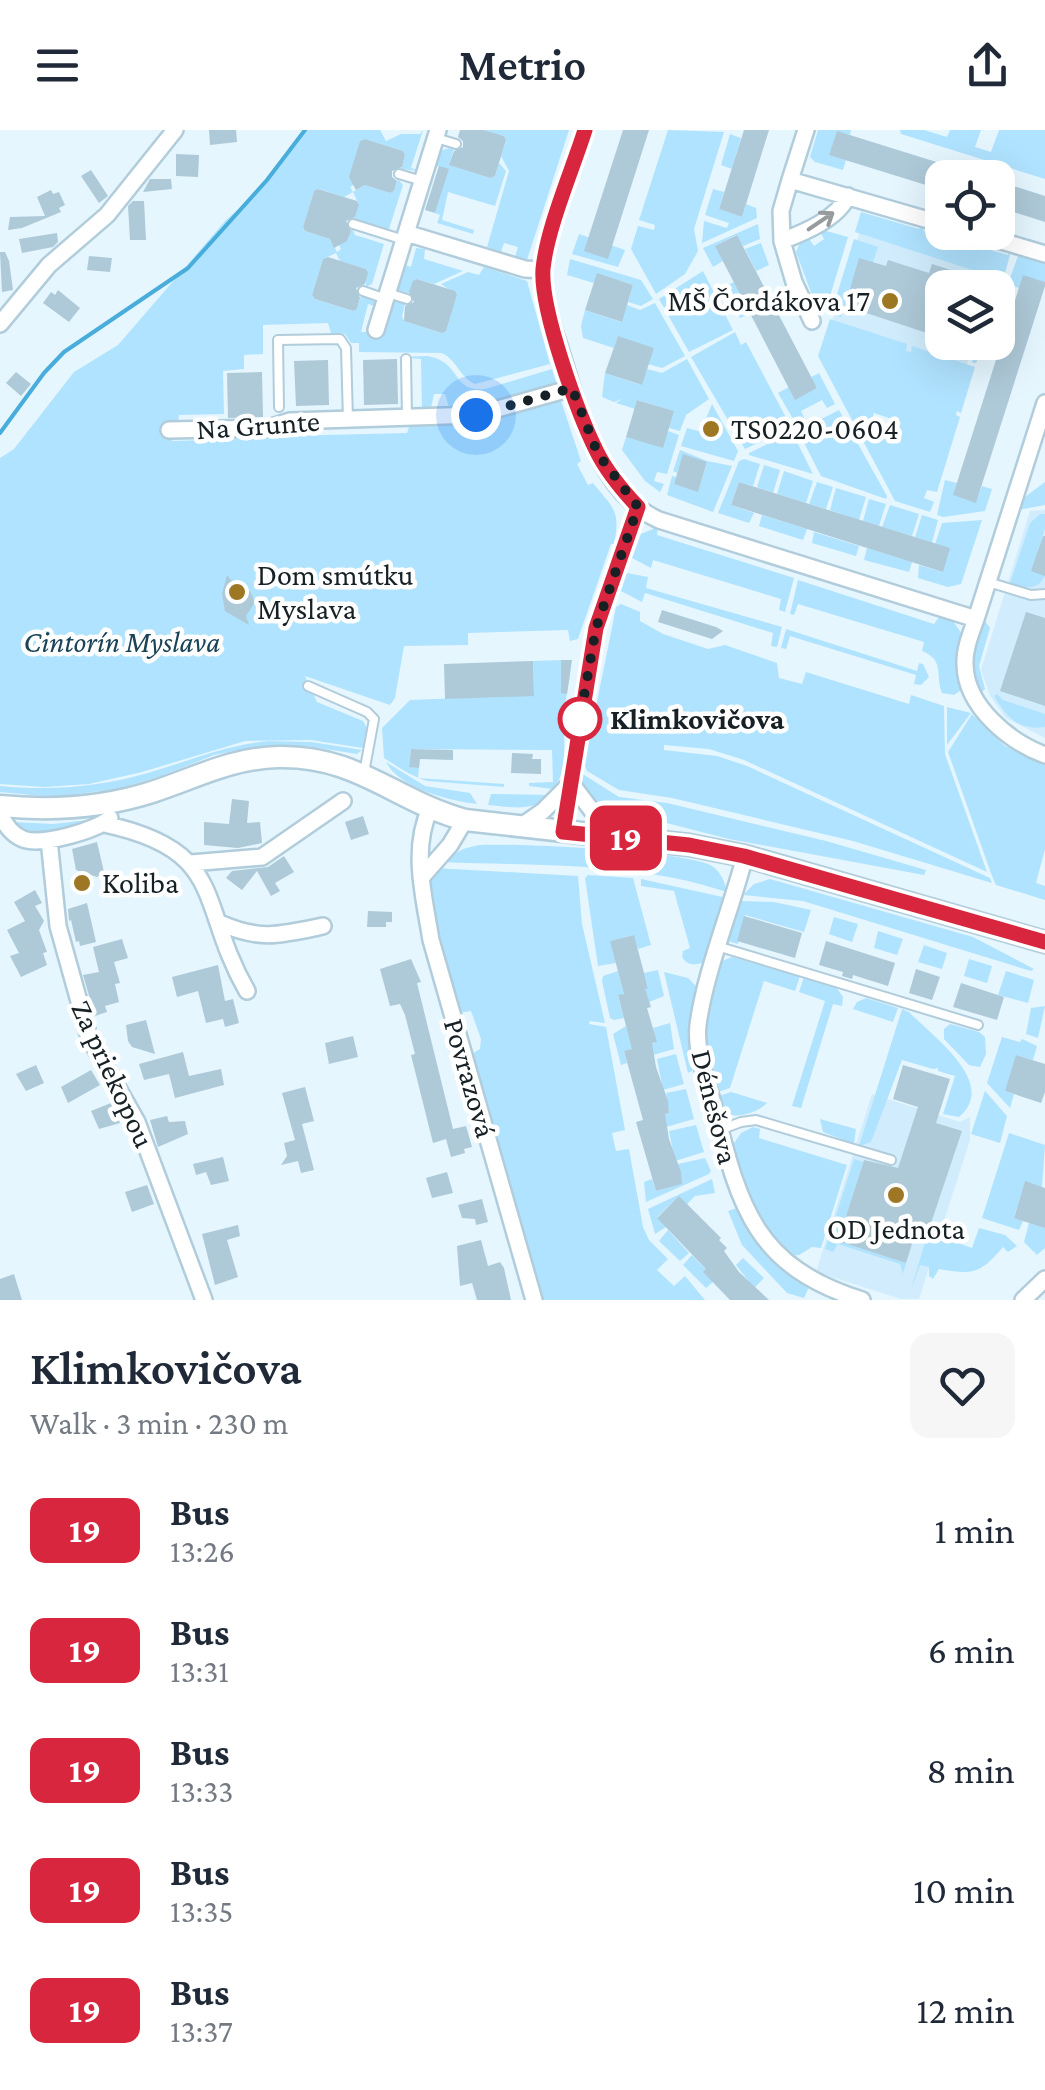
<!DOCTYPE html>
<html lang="en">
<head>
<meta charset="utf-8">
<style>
	body { margin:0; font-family:"Crimson Pro",serif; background:#f6f6f7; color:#1f2937; height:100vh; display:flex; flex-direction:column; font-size:38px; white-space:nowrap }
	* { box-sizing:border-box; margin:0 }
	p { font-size:32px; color:#747a83 }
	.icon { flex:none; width:55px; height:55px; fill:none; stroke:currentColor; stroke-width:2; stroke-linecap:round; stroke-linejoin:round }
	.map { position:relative; height:1170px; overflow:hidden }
	.panel { display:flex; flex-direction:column; background:#fff; flex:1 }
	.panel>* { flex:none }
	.badge { padding:0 20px; border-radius:15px; font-size:35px; line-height:65px }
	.controls { position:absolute; left:925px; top:30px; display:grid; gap:20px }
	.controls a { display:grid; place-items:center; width:90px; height:90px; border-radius:20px; background:#fff; box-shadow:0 10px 40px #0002; font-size:50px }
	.you { position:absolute; width:50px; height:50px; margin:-25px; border:8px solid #fff; border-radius:50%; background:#1a73e8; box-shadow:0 0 0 15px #1a73e833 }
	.map>.badge { position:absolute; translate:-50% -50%; box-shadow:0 0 0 5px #fff }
	.round { display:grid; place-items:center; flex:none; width:105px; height:105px; border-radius:20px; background:#f6f6f7 }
	.head { display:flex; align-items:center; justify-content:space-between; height:170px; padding:0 30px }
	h1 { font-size:48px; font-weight:600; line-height:75px }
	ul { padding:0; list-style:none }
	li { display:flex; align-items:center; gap:30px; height:120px; padding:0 30px }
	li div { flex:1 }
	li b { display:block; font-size:38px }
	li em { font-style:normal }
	li .badge { min-width:110px; font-weight:700; text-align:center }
	header { display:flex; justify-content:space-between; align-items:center; height:130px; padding:0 30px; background:#fff; font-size:45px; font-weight:600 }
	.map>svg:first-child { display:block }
	.built { fill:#d1edfd }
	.green { fill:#b0e3ff; fill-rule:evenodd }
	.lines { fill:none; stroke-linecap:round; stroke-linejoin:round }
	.stream { stroke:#49addc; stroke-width:4 }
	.building { fill:#aec9d8 }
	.service-casing { stroke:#b1ccdb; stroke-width:12 }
	.minor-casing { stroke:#b1ccdb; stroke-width:20 }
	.tertiary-casing { stroke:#b1ccdb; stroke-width:25 }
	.service { stroke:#fff; stroke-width:8 }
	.minor { stroke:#fff; stroke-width:15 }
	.tertiary { stroke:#fff; stroke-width:20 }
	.oneway { stroke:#969b9d }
	.line-casing { stroke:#fff; stroke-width:22 }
	.line { stroke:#d7263d; stroke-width:15 }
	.walk { stroke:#162025; stroke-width:10; stroke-dasharray:0 18 }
	.poi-dot { fill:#9e7724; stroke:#fff; stroke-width:4 }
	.stop-dot { fill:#fff; stroke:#d7263d; stroke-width:5 }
	.labels { text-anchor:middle; stroke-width:9; stroke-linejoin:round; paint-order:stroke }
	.poi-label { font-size:30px; fill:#162025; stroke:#fff; text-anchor:start }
	.street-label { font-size:30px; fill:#162025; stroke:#fff }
	.park-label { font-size:30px; font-style:italic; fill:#194357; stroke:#fff }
	.stop-label { font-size:30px; font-weight:bold; fill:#162025; stroke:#fff; text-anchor:start }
</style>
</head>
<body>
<header><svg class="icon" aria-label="menu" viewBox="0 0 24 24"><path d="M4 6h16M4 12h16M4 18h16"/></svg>Metrio<svg class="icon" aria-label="share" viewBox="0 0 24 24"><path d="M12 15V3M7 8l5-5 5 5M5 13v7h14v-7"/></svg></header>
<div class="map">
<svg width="1045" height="1170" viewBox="0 0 1045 1170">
	<rect width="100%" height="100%" fill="#e5f6ff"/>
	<!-- built -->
	<path class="built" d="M861 97 991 140 988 157 942 158V212L974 213 955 271 828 204Z
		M1045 380V608L1006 588 990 566 981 540 1030 381Z
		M872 964 960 992 970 987V1010L919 1169H901L816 1142Z"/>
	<!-- green -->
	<path class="green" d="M305 0H380L386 11 401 4H420L423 0 411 38 420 41 401 39 405 25 403 21 365 9 360 11 354 55 350 57 353 62 365 55 390 63 394 61 398 49 403 55 389 99 398 102 354 89 359 75 353 62 344 67 319 59 314 61 303 97 305 101 330 109 337 122 341 119 337 111H347L352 98 355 105 384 114 372 154 366 157V139L340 131 336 123 323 129 312 165 315 169 352 181 357 179 361 166 377 172V177L368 174 361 202H382L394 171 405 174 402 186 404 191 442 203 446 200 457 165 441 154 468 142 479 145 484 137 527 151 550 234 475 254C460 248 457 230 442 223L359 222V213H351L345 204 331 203 328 193 263 195V224L244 225V239L223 241 224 284 179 285 178 295 168 306 173 311 263 308 285 303 286 306 407 303 410 294 560 268 581 331 577 334 588 355 593 353C613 378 621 380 614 414H611L578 509 570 511 568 500 468 503V515L404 516 395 568 390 575 305 546 317 572 363 591 367 598 363 618 311 610 245 611 142 642 89 654 44 657 0 654V328L14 319 74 242 118 215 226 90 248 71Z
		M484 0H569L527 130 515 127 518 117 504 113 501 122 487 117 509 41 501 26 506 11 504 6Z
		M668 0 724 2 694 99 698 121 685 144 656 164 631 119 638 96 654 100 655 95 639 90Z
		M818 0H851L850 5 837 2 830 24 846 30 843 40 815 32 810 27Z
		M900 0H924L947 7 950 0H981L975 17 991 22 999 0H1045V49L901 4Z
		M730 4 741 8 732 39 721 35Z
		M450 18 454 19 450 32 453 36 490 48 495 46 499 33 506 41 495 76 448 62 442 90 474 100 473 104 437 93 440 85 435 83 448 40 434 35 438 21Z
		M713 59 724 62 719 79 742 87 746 74 756 78 757 88 702 113 704 91 727 98 729 93 705 85Z
		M861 82 919 99 922 94 924 101 1008 125 1011 121 998 169V158L985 157 988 145 855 102Z
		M758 94 760 109 743 116 736 105 716 116 723 131 713 137 703 118Z
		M819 99 848 107 830 166 816 176 796 122 799 115 808 107 814 116 824 109Z
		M579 104 625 120 618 137 572 124Z
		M854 109 878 117 873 132 850 158 841 187 831 184Z
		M761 113 769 135 756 141 745 119Z
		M416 118 425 119 424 129 463 141 434 154 417 149 409 163 398 160 403 134 411 137Z
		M1019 123 1045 131V152L1023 146 1019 158 1008 154Z
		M570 129 641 150 653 169 641 176 628 172 633 155 618 150 594 153 567 145Z
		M703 141 733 200 689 222 659 169Z
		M734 152 750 183 740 188 724 157Z
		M655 173 685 226 662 238 648 234 653 218 636 215 618 206 614 218 583 208 581 196 585 180 621 192 627 175 640 180Z
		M830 189 907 214 906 221 911 222 912 216 975 237 961 283 957 281 956 285 960 287 937 362 927 360 924 368 934 372 930 382 895 371 818 226ZM874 283 901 292 896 308 875 302 869 297Z
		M735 202 741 215 746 212 790 295 789 298 745 319 691 227Z
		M957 213 966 215 967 213H984L976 233H972L975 222 972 220 969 229 953 224Z
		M427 226C463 232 450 262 485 259L552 239 557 255 482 278 450 280 445 264H434L431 278 422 280 421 229 397 227Z
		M687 229 709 269 686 285 680 301 669 298 673 281 638 270 635 279 616 273 622 269 614 272 602 267 605 243 641 255 647 239 662 243Z
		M819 243 835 274 827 278 822 270 801 281 805 290 796 294 778 263 789 257 796 269 817 258 811 247Z
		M712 274 738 321 734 331 681 316 687 298 716 306 719 296 705 291Z
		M839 280 887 366 886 369 821 346 798 301Z
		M668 301 679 305 667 344 657 342 654 351 664 354 660 362 645 351 622 320 626 307 642 311Z
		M792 302 813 344 749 325V323Z
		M680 320 707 331 732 336 713 382 667 365 672 346 676 347 674 354 698 361 707 333 684 325 677 343 673 341Z
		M744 329 760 334 753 356 739 352 731 375 754 383 749 393 718 383 739 331Z
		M764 335 780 340 773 363 757 357Z
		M784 341 813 351 806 373 777 364Z
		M945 350 957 353 954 365 976 372 982 356 992 359 985 381 943 387 937 385Z
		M817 352 833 357 826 379 809 374Z
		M1045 352V375L1018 380 1025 367Z
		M836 358 866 367 859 390 830 380Z
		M869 369 886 374 879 396 863 391Z
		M890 375 919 384 912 406 882 397Z
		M1040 384H1045V398L1038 421 1045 446C1037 461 1025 458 1010 453L1030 393Z
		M762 385 807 399 803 410 759 396Z
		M922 385 938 390 932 413 915 407Z
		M982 390 961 454 948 457 918 448 919 435 943 442 935 414 942 393Z
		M654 395 658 396 657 405 794 448 785 482 779 480 781 469 653 430 651 438 632 428 641 404 653 399Z
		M814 402 859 416 856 426 812 413Z
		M867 418 912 432 909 442 864 430Z
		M627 443 648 447 646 458 782 497 777 517 771 516 773 503 645 463 642 472 621 461Z
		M798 450 934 494 940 486 953 491 962 504 957 535 964 558 954 565 942 563C935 545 945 530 922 521L924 512 798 474 794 485 790 484Z
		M621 474 640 482V491L663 504 708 519 725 515 777 533 779 548 802 554 806 542 909 574 911 565 944 576 945 624 987 742 744 630 709 619 664 615V620L717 626 747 636 990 748 992 753 853 711 672 668 619 660 587 641 585 636C594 582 606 530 616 477Z
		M983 488 990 498 979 536 985 559 982 562C968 535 975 517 983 488Z
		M786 499 917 541 919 533 923 534 929 547 921 555 914 554 916 545 790 506 786 519 781 518Z
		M561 530V544L570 545C568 558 565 572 564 586 563 609 569 641 553 659L529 656V653L553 652 552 620 411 619 409 636 419 638 418 648 504 654V657L427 651C411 646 398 637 384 628L382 598 410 570 534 565 533 531Z
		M997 564 1003 570 1045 584V597C1019 601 1006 587 994 566Z
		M947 577 971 583 947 615Z
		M972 584 1005 616 1045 635V719L1036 753 1045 756V770L996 755 992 746 948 622Z
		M269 611 311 612 362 620 357 624 307 616 254 617 214 625 161 646 118 659 53 667 0 662V656C51 661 98 657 148 643 189 631 226 615 269 611Z
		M386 632 425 656 470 663 477 674C450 671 399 658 386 632Z
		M581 643 619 667 667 673 826 711 926 740 924 745 729 709 651 689 608 684 597 679 582 655Z
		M491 664 556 665C529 681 519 678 488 675Z
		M97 689 40 706H30L13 692 53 694Z
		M479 715C514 713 688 721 712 736 721 742 725 752 727 762 636 731 536 736 441 732L463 719Z
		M435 738 578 746 582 794 605 893 590 891 589 894 606 897 625 1000 612 1003 616 1021 629 1019 643 1097 649 1110 668 1129 657 1140 674 1156 685 1146 705 1170H540L472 932V924L480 919 481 909 471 881 459 883 438 807 428 754Z
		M588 745 633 748 651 815 638 819 633 805 611 811 616 833 598 836 585 748Z
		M641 749 727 768 705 831C697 836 687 836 682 827L683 821 690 818 674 761 641 756Z
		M770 749 973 807 1034 839 1031 841 803 771 743 765 754 754Z
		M740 771 774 772 811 780 804 802 745 785 738 814 728 811Z
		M834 787 858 794 852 812 829 804Z
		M878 801 903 809 897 825 874 818Z
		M924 815 947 823 942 839 918 832Z
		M732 827 800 846 795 861 764 851 730 958 718 962 705 901 722 831Z
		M969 829 992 836 987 853 964 846Z
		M658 840 664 866 649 872 642 860 648 857 644 843Z
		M618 841 624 864 618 866 624 888 614 890 610 888 602 851 603 846Z
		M1006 841 1034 850 1028 873 998 865Z
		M664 842 688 848 698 858 696 939 688 943Z
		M804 847 836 857 843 867 842 876 833 874 801 978 792 976 825 871 799 862Z
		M866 868 898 878 893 892 853 879 857 872Z
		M1045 876 1038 908 1026 904 1031 878Z
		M902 879 909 882C933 907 999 953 959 987L943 984 955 946 938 941V938L933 939 902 930 871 1012 859 1016Z
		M670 893 674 919 653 925 650 914 656 912 653 898Z
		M950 894 979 902 985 907 986 924 980 937 969 935 944 909V899Z
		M626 896 633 919 624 921 627 933 621 935 613 904Z
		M1002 907 1020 912 1022 909 1037 916 1033 930 1016 925 1013 942 1005 961 1014 964 1010 978 987 953Z
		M676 924 684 954 663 960 657 929Z
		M686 959 694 989 666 997 662 985 669 983 666 963Z
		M985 961 1007 986 1000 1013 971 1004Z
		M731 962 767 973C758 983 736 989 723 983L719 966Z
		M820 989 856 999 854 1014 823 1002Z
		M696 995 704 1022 675 1031 669 1001Z
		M753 997 760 999 759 1008 847 1035 821 1118 812 1117 799 1125 788 1126C759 1092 745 1059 732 1016L741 1003Z
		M1009 1003 1045 1015 1042 1057 1025 1052 1014 1087 1023 1091 1019 1100 982 1088Z
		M705 1028 711 1041 709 1044 646 1072 644 1052 652 1049 656 1061 681 1054 678 1034Z
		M854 1029 863 1032 838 1111 906 1133 903 1144 900 1134 838 1114 833 1122 825 1119Z
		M712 1049 715 1063 695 1066 684 1077 675 1070 657 1087 666 1097 655 1104 648 1079Z
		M737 1078C755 1111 774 1139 809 1157L804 1168 787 1163 742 1115 728 1081Z
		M1035 1092 1045 1098V1118L1037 1125 1024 1112 1029 1093Z
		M979 1098 1005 1105 1017 1116 1008 1122 1003 1117C980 1144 973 1145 939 1139L933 1149 929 1146V1137L920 1135 910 1163 928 1102 972 1118Z
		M668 1100 689 1123 680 1131 659 1111Z
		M692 1125 706 1139 713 1152 706 1158 683 1135Z
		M743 1128 764 1148 754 1158 736 1135Z"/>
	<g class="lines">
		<!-- stream -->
		<path class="stream" d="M0 303 44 243 64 222 188 138 267 50 305 0"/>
	</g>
	<!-- building -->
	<path class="building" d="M209 0H236L237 12 210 15Z
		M460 0H484L504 6 506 10 495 46 490 48 449 35 454 21 463 17V11L458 7Z
		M623 0H649L608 129 584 121Z
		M744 0H769L742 87 719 79Z
		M837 1 978 45V48H942V60L829 25Z
		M365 9 403 21 405 25 402 37 392 41V47L397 51 394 61 390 63 365 55 356 60 349 47 360 11Z
		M176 24 199 25 198 47 176 46Z
		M439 36 449 39 435 83 425 80Z
		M91 40 108 66 99 73 81 46Z
		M150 49H171L172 59 143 62Z
		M998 51 1045 66V92L998 77Z
		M318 59 357 71 359 75 355 87 346 91 351 101 347 111 334 118 330 109 305 101 303 97 314 61Z
		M51 60 53 64 59 62 65 75 59 78 61 82 22 98 8 100 10 87 45 86 37 67Z
		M133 71H144L146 110H130L128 76Z
		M57 103 58 112 53 117 22 123 19 109Z
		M737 105 817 258 795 270 715 116Z
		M0 122H5L9 131 13 160 2 162Z
		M89 126 112 128 110 142 87 140Z
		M328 127 366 139 368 143 365 154 356 158 360 168 357 179 353 181 315 169 312 165 323 129Z
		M859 128 886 136 888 130 929 143 932 134 960 143 955 158H942V208L845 176Z
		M597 143 633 155 622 192 585 180Z
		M1023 145 1045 152V156L976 373 953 365Z
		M417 149 455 161 457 165 446 201 442 203 404 191 405 176 414 172 409 162 413 151Z
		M58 160 80 178 69 192 43 173 51 162 55 165Z
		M618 206 654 218 642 255 605 243Z
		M397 229 398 274 364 275 363 230Z
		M328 230 329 275 296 276 294 231Z
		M16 242 31 254 21 266 6 253Z
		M262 242 263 287 228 288 227 243Z
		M637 270 674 281 663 318 626 307Z
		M683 324 707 332 698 362 674 354Z
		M739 352 950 418 943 442 731 375Z
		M1043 406H1045V446L1031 441Z
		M227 445 235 455 246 457 251 463 255 472 246 486 249 495 225 481 222 464Z
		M662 480 716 497 723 501 712 509 658 492Z
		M1026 482 1045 488V576L1000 561Z
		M561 530H572L567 564 561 563Z
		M533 531 534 566 445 569 444 534Z
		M411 619 453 620V630L420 629 419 638 409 637Z
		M512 623 533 624 532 629H541V644L511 643Z
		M232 669 249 671 247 693 260 692 262 713 238 718 204 715V692L229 694Z
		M363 686 369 704 351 710 345 692Z
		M97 712 104 742 97 747 91 745 85 762 75 759 81 742 76 740 72 719Z
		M284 726 294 742 275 753 280 761 271 766 257 741 242 760 226 748 232 741 268 737Z
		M35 760 42 773 35 776 44 791 39 800 47 822 43 823 47 835 21 847 10 826 19 823 7 800 25 791 14 772Z
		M87 773 96 812 80 816 79 811 76 812 71 790 69 791 68 779Z
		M368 781 392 782V792H386V797H367Z
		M744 786 802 803 795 828 737 811Z
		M634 805 648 858 645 859 651 877 647 878 657 912 652 913 656 937 668 971 669 983 665 984 669 1009 681 1042 682 1054 656 1061 636 992 643 990 624 921 632 919 618 865 624 864 610 811Z
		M122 809 128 828 114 832 120 853 115 854 119 872 105 876 107 882 95 886 83 845 99 842 93 817Z
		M826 811 895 833 888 856 853 845 852 849 842 846 843 842 819 835Z
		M411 829 421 852 417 853 453 999 466 996 472 1017 464 1019 465 1023 451 1027 446 1009 433 1013 411 925 415 924 405 885 400 874 390 876 380 839Z
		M218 835 225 871 233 869 239 893 225 897 223 889 206 893 198 861 177 867 172 847Z
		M916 839 940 847 932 870 909 863Z
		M961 853 1004 867 997 890 953 877Z
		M146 890 155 924 132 917 128 911 126 895Z
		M353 906 358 927 329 934 325 913Z
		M183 922 189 946 221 939 224 955 175 968 169 944 144 950 139 934Z
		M1016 925 1045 934V962L1041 973 1005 961Z
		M36 935 44 953 26 961 16 944Z
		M903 935 950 949 936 993 962 1001 928 1102 917 1098 906 1133 838 1111 864 1030 898 1038 918 977 893 969Z
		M91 940 100 955 68 973 61 957Z
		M305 957 314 991 302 994 314 1040 301 1043 298 1031 281 1035 287 1026 284 1013 295 1010 282 963Z
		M111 973 120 993 99 999 91 981Z
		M167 986 169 992 185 991 188 1004 158 1017 150 990Z
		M223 1027 229 1051 211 1055 206 1042 196 1045 193 1034Z
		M447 1042 453 1063 432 1068 426 1048Z
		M1025 1051 1045 1058V1098L1014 1088Z
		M147 1055 154 1074 132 1082 125 1062Z
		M679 1066 721 1108 719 1110 727 1118 724 1121 739 1142 769 1170H730L703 1142 706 1139 657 1088Z
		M482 1069 488 1092 476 1095 475 1089 462 1088 458 1075Z
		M238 1095 240 1106 227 1110 238 1147 215 1155 202 1104Z
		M481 1110 488 1136 500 1132 504 1138 511 1170H477L472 1153 460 1156 457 1116Z
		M14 1144 22 1170H0V1149Z"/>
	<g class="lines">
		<!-- service casing -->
		<g class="service-casing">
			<path id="service" d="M436 8 456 14
				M399 44 422 51
				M353 94 404 110
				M363 161 386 169
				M388 163 407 169
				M406 229 407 288
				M279 277 278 210 340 209 346 218 348 290
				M988 452 1031 465 1045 464
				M308 556 367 582 374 589 364 643
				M720 817 978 895
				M720 1000 741 992 756 990 891 1030"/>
		</g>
		<!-- minor casing -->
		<g class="minor-casing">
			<path id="minor" d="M585 0C573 39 546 102 543 140 541 167 553 197 561 222 579 279 598 363 659 390L976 489C971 503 964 520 965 535 966 577 1010 612 1045 625
				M806 0 790 50 942 94
				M790 50 781 81 782 111C805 102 837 89 848 66
				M971 102 1045 124
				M406 103 525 139 543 140
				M782 111 794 152 812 191
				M0 194 49 135 107 85 175 0
				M376 200 438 0
				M169 300 268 298 290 291 476 285 572 258
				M976 489 1045 273
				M571 653 596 686 624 705
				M430 679C411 719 424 767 431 810L534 1170
				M0 685C6 695 11 704 23 709 41 716 96 701 110 688
				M104 694C228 720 197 774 247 861
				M520 697 543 681 571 653
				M563 702 596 498 638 377
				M49 710 58 796 89 907 137 992 204 1170
				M745 726C731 780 705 842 698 895 695 921 707 952 714 977 740 1077 754 1136 862 1170
				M191 733 262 727 343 671
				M421 748 450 715 465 690
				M220 793C260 811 281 805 323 796
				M1023 1170 1045 1149"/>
		</g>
		<!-- tertiary casing -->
		<g class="tertiary-casing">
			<path id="tertiary" d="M0 676C52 681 102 678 152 662 195 648 232 628 278 627 357 625 395 671 465 690L689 715 745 726 1045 812"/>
		</g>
		<!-- service -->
		<use href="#service" class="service"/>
		<!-- minor -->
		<use href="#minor" class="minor"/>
		<!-- tertiary -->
		<use href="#tertiary" class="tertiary"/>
	</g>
	<!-- one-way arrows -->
	<defs><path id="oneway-shaft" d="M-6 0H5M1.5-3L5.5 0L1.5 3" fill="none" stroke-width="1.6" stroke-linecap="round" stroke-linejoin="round" transform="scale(2.5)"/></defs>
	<use class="oneway" href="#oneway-shaft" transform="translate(821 91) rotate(-34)"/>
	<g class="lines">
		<!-- line casing -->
		<g class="line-casing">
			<path id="line" d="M585 0C572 41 547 98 543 139 540 179 578 284 597 322 607 342 622 360 638 377L596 498 563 702 689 715 744 726 1045 812"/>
		</g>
		<!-- line -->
		<use href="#line" class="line"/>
		<!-- walk -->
		<path class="walk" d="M476 285 572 258 598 324 638 377 596 498 580 589"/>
	</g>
	<!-- markers -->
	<g class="poi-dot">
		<circle cx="890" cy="171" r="10"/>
		<circle cx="711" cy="299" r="10"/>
		<circle cx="237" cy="462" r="10"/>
		<circle cx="82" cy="753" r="10"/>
		<circle cx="896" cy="1065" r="10"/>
	</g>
	<circle class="stop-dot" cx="580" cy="589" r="20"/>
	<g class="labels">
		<!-- poi labels -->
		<g class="poi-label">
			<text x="870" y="181" text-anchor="end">MŠ Čordákova 17</text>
			<text x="731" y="309">TS0220-0604</text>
			<text x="257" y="455">Dom smútku<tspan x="257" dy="34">Myslava</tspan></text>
			<text x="102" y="763">Koliba</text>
			<text x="896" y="1109" text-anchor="middle">OD Jednota</text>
		</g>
		<!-- street labels -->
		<g class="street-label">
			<text transform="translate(258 295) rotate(-4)" y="10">Na Grunte</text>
			<text transform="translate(113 944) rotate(65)" y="10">Za priekopou</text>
			<text transform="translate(470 948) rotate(74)" y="10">Povrazová</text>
			<text transform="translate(715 977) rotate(76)" y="10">Dénešova</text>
		</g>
		<!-- park labels -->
		<g class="park-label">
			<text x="122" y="522">Cintorín Myslava</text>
		</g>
		<!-- stop labels -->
		<g class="stop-label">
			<text x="610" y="599">Klimkovičova</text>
		</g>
	</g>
</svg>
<div class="controls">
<a><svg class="icon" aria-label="locate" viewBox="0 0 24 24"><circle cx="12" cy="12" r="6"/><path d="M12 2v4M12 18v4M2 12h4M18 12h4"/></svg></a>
<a><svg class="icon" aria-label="layers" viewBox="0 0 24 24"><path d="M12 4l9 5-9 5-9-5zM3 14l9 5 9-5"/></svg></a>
</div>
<div class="you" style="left:476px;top:285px"></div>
<b class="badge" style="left:626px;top:708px;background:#d7263d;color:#fff">19</b>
</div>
<section class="panel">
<div class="head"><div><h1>Klimkovičova</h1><p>Walk · 3 min · 230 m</p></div><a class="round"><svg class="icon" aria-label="heart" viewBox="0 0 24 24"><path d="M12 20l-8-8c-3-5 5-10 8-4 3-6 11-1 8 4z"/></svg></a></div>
<ul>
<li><span class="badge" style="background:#d7263d;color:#fff">19</span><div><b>Bus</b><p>13:26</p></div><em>1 min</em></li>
<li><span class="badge" style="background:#d7263d;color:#fff">19</span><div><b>Bus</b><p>13:31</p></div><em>6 min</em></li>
<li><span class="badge" style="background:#d7263d;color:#fff">19</span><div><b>Bus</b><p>13:33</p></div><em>8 min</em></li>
<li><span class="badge" style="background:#d7263d;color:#fff">19</span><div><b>Bus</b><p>13:35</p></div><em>10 min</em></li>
<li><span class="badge" style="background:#d7263d;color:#fff">19</span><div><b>Bus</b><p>13:37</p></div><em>12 min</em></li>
</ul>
</section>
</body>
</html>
